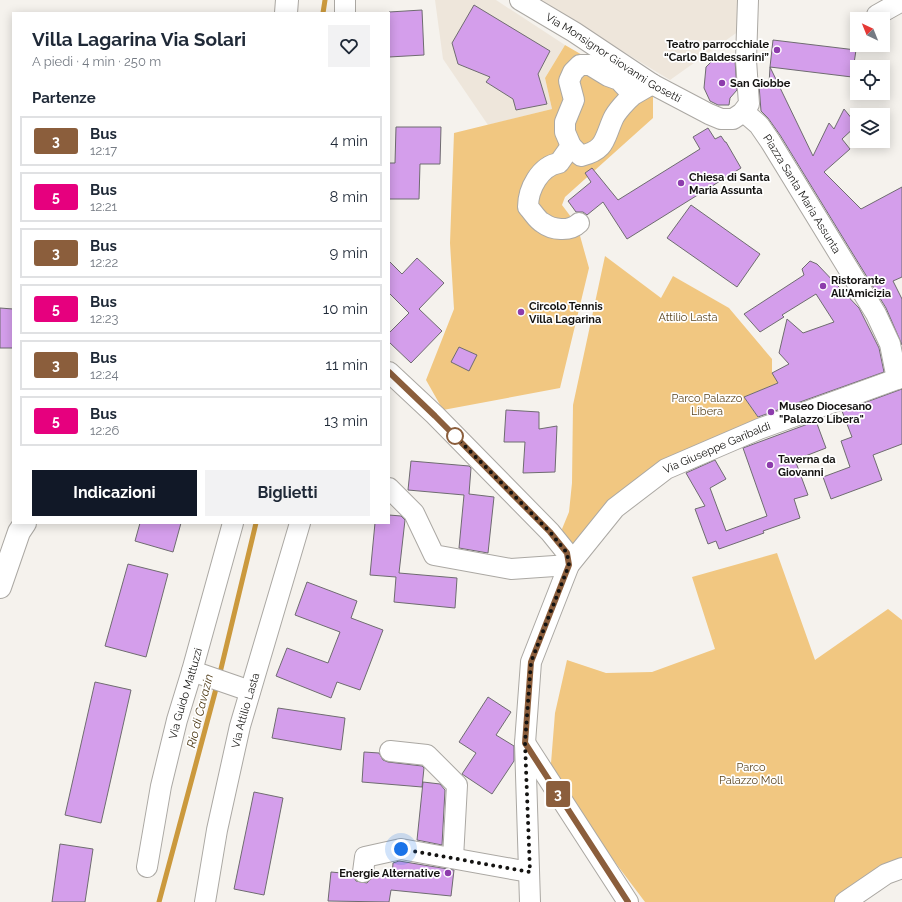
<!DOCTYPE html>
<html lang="it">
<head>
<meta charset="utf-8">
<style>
	body { margin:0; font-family:Raleway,sans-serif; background:#f2f2f3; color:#1f2937; height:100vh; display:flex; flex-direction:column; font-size:15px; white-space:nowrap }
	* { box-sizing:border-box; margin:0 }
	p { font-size:13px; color:#747a83 }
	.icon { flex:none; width:22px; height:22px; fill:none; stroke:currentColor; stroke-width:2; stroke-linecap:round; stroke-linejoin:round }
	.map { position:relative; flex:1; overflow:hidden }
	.drawer { position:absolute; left:12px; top:12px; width:378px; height:512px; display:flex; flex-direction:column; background:#fff; border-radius:0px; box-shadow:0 2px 10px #0003 }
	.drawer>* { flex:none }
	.badge { padding:0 8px; border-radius:3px; font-size:14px; line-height:26px }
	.needle { width:26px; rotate:317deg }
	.controls { position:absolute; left:850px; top:12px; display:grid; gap:8px }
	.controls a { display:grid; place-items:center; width:40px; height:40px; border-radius:0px; background:#fff; box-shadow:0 2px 10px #0003; font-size:20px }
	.you { position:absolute; width:20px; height:20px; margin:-10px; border:3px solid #fff; border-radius:50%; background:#1a73e8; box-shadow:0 0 0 6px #1a73e833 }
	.map>.badge { position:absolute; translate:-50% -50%; box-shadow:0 0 0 2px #fff }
	h2 { padding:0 20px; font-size:15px; line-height:36px }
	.round { display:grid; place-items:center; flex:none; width:42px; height:42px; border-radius:0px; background:#f2f2f3 }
	.headline { display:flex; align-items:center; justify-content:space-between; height:68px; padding:0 20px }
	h1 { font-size:19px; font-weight:700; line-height:30px }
	.button { display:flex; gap:8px; margin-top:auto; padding:8px 20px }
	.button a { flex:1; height:46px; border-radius:0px; background:#111827; color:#fff; font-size:16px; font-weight:700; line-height:46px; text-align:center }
	.button a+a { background:#f2f2f3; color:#1f2937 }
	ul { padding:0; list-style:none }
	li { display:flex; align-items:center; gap:12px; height:50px; margin:0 8px 6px; padding:0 12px; border:2px solid #e0e1e3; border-radius:0px }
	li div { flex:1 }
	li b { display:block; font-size:15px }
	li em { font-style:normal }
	li .badge { min-width:44px; font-weight:700; text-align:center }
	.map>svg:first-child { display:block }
	.built { fill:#eee6db; fill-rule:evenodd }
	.green { fill:#f1c781 }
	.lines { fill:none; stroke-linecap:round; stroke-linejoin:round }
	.stream { stroke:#cb993d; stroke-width:5 }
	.building { fill:#d49eeb; stroke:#6f6c70 }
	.minor-casing { stroke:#aba8a3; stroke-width:22 }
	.major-casing { stroke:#aba8a3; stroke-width:24 }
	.minor { stroke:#fff; stroke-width:20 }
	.major { stroke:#fff; stroke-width:22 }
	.line-casing { stroke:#fff; stroke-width:9 }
	.line { stroke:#8b5e3c; stroke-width:6 }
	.walk { stroke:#141311; stroke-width:4; stroke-dasharray:0 7.2 }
	.poi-dot { fill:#8d3cac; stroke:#fff; stroke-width:1.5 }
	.stop-dot { fill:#fff; stroke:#8b5e3c; stroke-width:2 }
	.labels { text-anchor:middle; stroke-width:3.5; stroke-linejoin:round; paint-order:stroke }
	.poi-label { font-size:11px; font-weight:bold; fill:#141311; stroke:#fff; text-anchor:start }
	.street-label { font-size:11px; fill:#141311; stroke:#fff }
	.park-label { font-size:11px; fill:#5a441f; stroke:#fff }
	.water-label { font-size:12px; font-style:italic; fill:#4b3610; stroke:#fff }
</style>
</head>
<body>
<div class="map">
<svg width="902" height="902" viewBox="0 0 902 902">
	<rect width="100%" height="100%" fill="#f5f2ed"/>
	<!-- built -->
	<path class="built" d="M435 0H496L565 45 545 78 552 109 488 125 443 59ZM452 43 550 51 538 74 547 104 516 110 513 99 486 82 497 67 480 55 469 69 458 64Z
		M538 0H741L739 31 670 80Z"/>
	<!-- green -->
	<path class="green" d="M565 45 653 96V118L565 197 562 205 577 225 589 268 560 388 443 410 426 380 454 309 450 243 454 133 552 109 545 78Z
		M605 256 661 298 673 276 729 308 772 359V373L778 383 744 397 762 423 700 447 580 543 568 545 564 540 562 529 569 512 572 483 573 405Z
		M777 553 815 660 888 609 902 620V864L888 868 835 902H645L550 776 555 713 567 660 606 673 652 672 715 649 692 577Z"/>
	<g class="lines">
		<!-- stream -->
		<path class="stream" d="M323 13 325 0
			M219 677 256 523
			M159 902 217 685"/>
	</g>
	<!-- building -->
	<path class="building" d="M474 5 550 51 538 74 547 104 516 110 513 99 486 82 490 77 458 64 452 43Z
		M422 10 424 55 389 57V12Z
		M773 40 856 50 852 77 770 67Z
		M713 60H735L737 90 730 98 729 105H718L710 101 704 88 706 67Z
		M770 67 813 156 829 123 834 129 844 109 857 125 842 139 850 149 824 172 861 209 902 187V277L893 281 902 299V345L886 308 780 135 768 118 761 111 759 85 769 84Z
		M396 127H441L440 164H420L419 199H389V163H395Z
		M708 128 715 139 721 136 725 142H726L741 168 627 239 603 202 587 215 583 212H576L568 201 591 182 585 173 592 168 618 200 700 149 693 137Z
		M691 205 760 254 737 287 667 238Z
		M417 258 444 283 419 309 442 331 411 363 389 342V333L409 313 389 293V261L402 274Z
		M810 261 817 264 859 308 879 348 884 372 758 417 744 397 778 383 772 373 789 364 779 353 787 319 803 333 834 322 816 294 782 315 784 317 760 332 744 314 804 275 802 269Z
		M0 308 13 309V348H0Z
		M459 347 477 355 469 371 451 362Z
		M902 389V444L873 455 882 480 831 499 823 477 850 467 841 441 852 437 842 411Z
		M506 410 539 412V429L557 426 555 472 523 473 525 442H504Z
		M816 421 826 448 795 460 808 495 794 499 800 518 763 531 764 533 719 549 716 541 708 544 695 509 705 506 686 473 715 460 726 479 710 488 726 531 767 516 743 448Z
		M411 461 469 466 471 468 469 494 494 497 488 553 459 548 464 495 408 490Z
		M389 515 401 516 405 520 399 573 457 578 455 608 394 602 396 577 370 575 375 523H389Z
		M140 523H181L173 552 135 541Z
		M128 564 168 574 146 657 105 646Z
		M307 582 357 601 351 618 383 630 360 690 337 682 331 698 276 676 287 648 328 663 340 632 295 615Z
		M95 682 131 690 101 823 65 815Z
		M488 697 511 712 496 735 514 746V761L492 794 462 774 476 753 459 742Z
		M278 708 345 718 341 750 272 738Z
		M364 752 379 753 383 760 388 762 422 766 424 768 422 787 362 782Z
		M423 782 440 784 445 790 442 845 417 840Z
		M254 792 283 798 264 895 234 889Z
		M60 844 93 849 85 902H52Z
		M399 861 454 870 451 896 391 890 389 902 328 901 331 872 352 874 356 881 367 883 374 876 392 877 393 863Z"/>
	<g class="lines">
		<!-- minor casing -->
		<g class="minor-casing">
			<g id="minor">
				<path id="s1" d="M520 0 574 32 652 84 709 114 721 119H733L742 113 749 104 746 60 748 0"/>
				<path d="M345 13V0"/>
				<path d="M877 15 902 1"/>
				<path d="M633 95C627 100 616 112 613 119 604 139 606 150 581 156L571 146 565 132V122L574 100 569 81 573 72 580 65H590L608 76 619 80 633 95 652 84"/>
				<path id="s2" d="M744 112 759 125 770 141 876 314 890 344 897 379"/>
				<path d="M571 146 559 163C540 166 528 189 528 207 533 212 537 220 543 223 552 230 570 232 579 223"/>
				<path d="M389 372 435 415 550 532 567 553 569 565"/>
				<path d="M389 488 414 513 434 555 511 569 569 565"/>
				<path d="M192 671 250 691"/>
				<path d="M525 743 628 902"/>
				<path d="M390 751 427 755 457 785 453 858"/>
				<path id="s3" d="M147 867 161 786 177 720 192 671 233 523"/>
				<path d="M363 872 365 857 401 849 529 872"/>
				<path id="s4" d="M205 902 217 830 240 726 300 523"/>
				<path id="s5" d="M530 902 525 743 531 662 569 565 615 508 666 469 759 429 897 379"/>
				<path d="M845 902 886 874 902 868"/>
			</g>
		</g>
		<!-- major casing -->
		<g class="major-casing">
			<path id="major" d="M286 13 287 0
				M0 587 19 532 25 523"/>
		</g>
		<!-- minor -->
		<use href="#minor" class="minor"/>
		<!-- major -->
		<use href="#major" class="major"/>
	</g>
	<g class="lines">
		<!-- line casing -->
		<g class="line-casing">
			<path id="line" d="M389 372 435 416 550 532 567 553 569 565 531 662 525 743 628 902"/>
		</g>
		<!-- line -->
		<use href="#line" class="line"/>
		<!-- walk -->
		<path class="walk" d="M401 849 530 872 525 743 531 662 569 565 567 553 550 532 453 434 455 436"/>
	</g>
	<!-- markers -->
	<g class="poi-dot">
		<circle cx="777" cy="50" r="4"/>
		<circle cx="722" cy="83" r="4"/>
		<circle cx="681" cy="183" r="4"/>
		<circle cx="823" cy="286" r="4"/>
		<circle cx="521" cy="312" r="4"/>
		<circle cx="771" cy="412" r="4"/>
		<circle cx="770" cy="465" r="4"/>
		<circle cx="448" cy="873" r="4"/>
	</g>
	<circle class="stop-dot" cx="455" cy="436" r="8"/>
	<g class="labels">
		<!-- poi labels -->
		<g class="poi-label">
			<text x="769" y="48" text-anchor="end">Teatro parrocchiale<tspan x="769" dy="13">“Carlo Baldessarini”</tspan></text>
			<text x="730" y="87">San Giobbe</text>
			<text x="689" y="181">Chiesa di Santa<tspan x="689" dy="13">Maria Assunta</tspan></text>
			<text x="831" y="284">Ristorante<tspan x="831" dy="13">All'Amicizia</tspan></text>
			<text x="529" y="310">Circolo Tennis<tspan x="529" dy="13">Villa Lagarina</tspan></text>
			<text x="779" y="410">Museo Diocesano<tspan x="779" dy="13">"Palazzo Libera"</tspan></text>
			<text x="778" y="463">Taverna da<tspan x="778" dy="13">Giovanni</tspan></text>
			<text x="440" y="877" text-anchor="end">Energie Alternative</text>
		</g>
		<!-- street labels -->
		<g class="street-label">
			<text dy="4" stroke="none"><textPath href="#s1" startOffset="110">Via Monsignor Giovanni Gosetti</textPath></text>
			<text dy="4" stroke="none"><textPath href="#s2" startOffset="101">Piazza Santa Maria Assunta</textPath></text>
			<text dy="4" stroke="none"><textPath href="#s5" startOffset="537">Via Giuseppe Garibaldi</textPath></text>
			<text dy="4" stroke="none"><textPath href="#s3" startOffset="178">Via Guido Mattuzzi</textPath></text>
			<text dy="4" stroke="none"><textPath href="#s4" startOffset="196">Via Attilio Lasta</textPath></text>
		</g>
		<!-- park labels -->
		<g class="park-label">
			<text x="688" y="321">Attilio Lasta</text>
			<text x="707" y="402">Parco Palazzo<tspan x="707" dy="13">Libera</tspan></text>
			<text x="751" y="771">Parco<tspan x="751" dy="13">Palazzo Moll</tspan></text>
		</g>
		<!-- water labels -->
		<g class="water-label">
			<text transform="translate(200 711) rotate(-76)" y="4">Rio di Cavazin</text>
		</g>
	</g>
</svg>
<div class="controls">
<a><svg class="needle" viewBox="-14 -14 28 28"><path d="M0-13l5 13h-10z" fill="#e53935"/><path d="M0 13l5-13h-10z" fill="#747a83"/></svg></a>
<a><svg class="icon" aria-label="locate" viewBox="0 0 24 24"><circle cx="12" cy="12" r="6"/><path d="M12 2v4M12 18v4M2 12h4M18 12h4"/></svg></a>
<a><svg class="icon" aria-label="layers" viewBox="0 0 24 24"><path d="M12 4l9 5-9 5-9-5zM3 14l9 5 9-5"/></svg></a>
</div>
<div class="you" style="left:401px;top:849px"></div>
<b class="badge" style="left:558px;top:794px;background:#8b5e3c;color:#fff">3</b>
<section class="drawer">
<div class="headline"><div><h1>Villa Lagarina Via Solari</h1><p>A piedi · 4 min · 250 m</p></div><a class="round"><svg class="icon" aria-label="heart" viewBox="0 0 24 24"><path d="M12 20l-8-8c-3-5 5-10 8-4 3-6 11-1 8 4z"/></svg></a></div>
<h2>Partenze</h2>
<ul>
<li><span class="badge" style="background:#8b5e3c;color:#fff">3</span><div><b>Bus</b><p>12:17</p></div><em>4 min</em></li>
<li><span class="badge" style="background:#e6007e;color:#fff">5</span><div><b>Bus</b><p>12:21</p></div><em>8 min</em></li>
<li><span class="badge" style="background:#8b5e3c;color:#fff">3</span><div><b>Bus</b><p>12:22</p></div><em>9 min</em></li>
<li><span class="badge" style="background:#e6007e;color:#fff">5</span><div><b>Bus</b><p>12:23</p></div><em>10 min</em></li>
<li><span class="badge" style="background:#8b5e3c;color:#fff">3</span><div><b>Bus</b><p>12:24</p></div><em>11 min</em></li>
<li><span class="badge" style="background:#e6007e;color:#fff">5</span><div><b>Bus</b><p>12:26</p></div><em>13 min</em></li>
</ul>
<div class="button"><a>Indicazioni</a><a>Biglietti</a></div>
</section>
</div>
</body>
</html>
